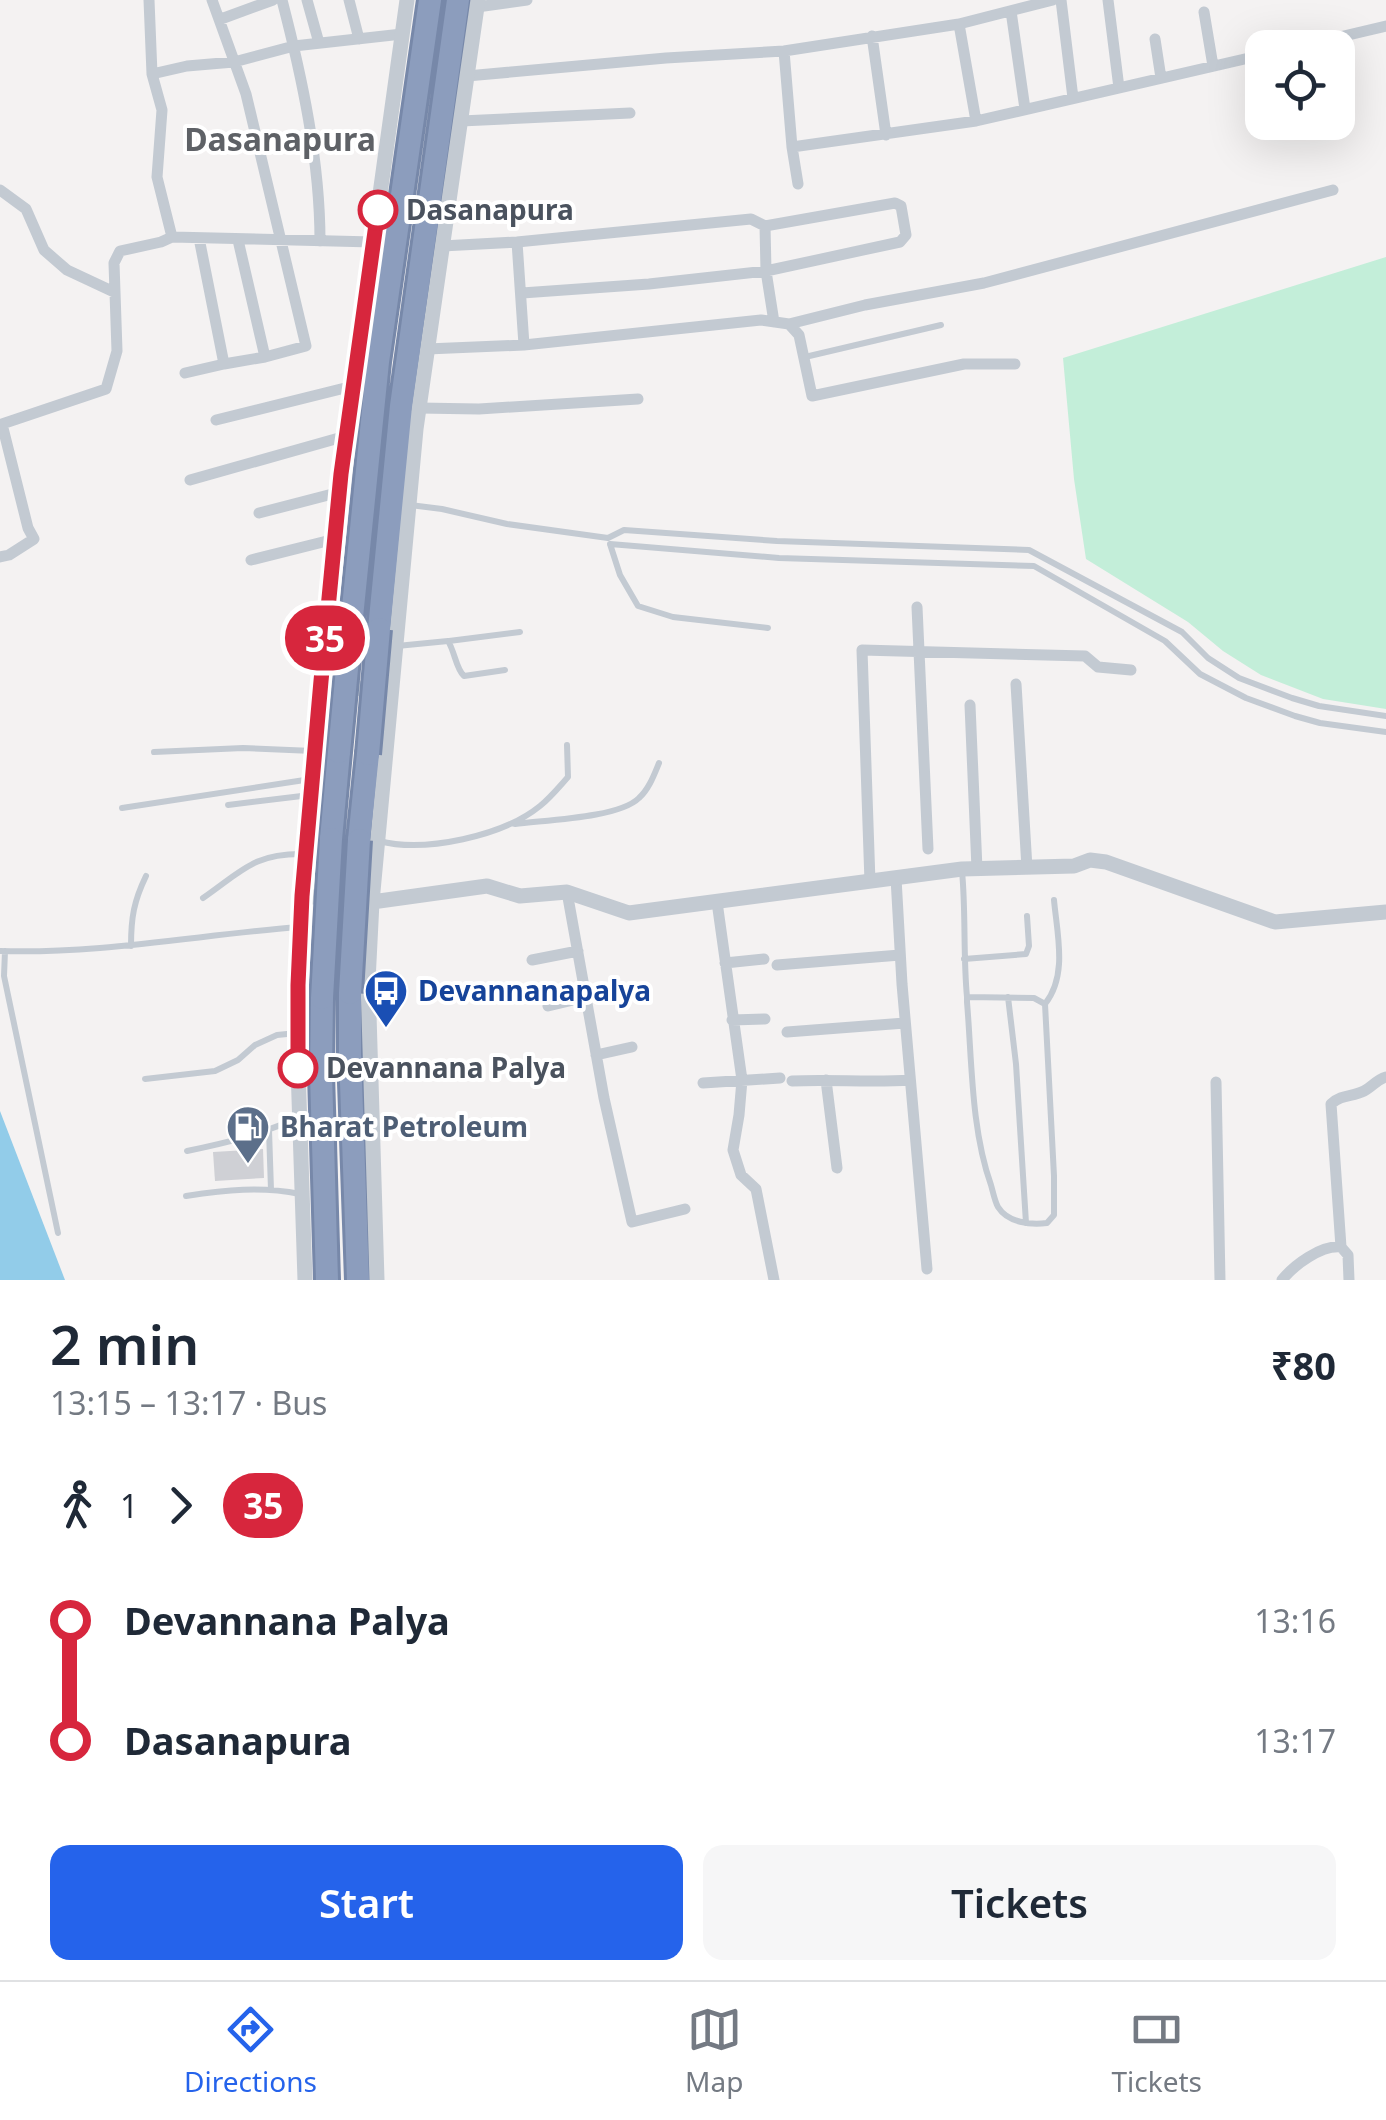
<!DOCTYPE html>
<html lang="en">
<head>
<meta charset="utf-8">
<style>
	body { margin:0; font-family:"Noto Sans",sans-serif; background:#f6f6f7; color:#1f2937; height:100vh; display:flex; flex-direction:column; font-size:38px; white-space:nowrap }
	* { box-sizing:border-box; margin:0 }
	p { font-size:32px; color:#747a83 }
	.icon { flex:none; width:55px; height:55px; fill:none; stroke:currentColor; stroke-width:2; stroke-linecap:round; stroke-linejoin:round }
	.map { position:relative; height:1280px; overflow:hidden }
	.drawer { display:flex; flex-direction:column; background:#fff; flex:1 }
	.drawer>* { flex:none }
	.badge { padding:0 20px; border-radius:32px; font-size:35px; line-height:65px }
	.controls { position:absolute; left:1245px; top:30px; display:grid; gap:20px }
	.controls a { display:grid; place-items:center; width:110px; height:110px; border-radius:20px; background:#fff; box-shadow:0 10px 40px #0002; font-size:50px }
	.map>.badge { position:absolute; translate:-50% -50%; box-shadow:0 0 0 5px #fff }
	.legs { display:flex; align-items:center; gap:15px; height:110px; padding:0 50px; font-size:32px }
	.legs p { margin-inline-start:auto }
	.overview { display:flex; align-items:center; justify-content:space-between; height:170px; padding:0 50px }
	h1 { font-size:55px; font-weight:600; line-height:75px }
	.cta { display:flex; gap:20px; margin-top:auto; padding:20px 50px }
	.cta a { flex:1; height:115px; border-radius:20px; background:#2563eb; color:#fff; font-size:40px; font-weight:600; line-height:115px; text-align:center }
	.cta a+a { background:#f6f6f7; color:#1f2937 }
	ul { padding:0 50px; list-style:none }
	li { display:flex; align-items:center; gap:35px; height:120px; font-size:38px }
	li i { display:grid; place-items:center; width:15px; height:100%; margin:0 12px; background:currentColor }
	li i::after { content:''; width:25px; height:25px; margin:-12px; border:8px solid; border-radius:50%; background:#fff }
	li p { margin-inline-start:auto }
	li:first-child i { background:linear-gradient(#0000 50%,currentColor 0) }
	li:last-child i { background:linear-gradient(currentColor 50%,#0000 0) }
	.tab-bar { display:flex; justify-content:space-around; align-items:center; height:140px; border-top:2px solid #e0e1e3; background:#fff; font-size:28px; color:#747a83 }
	.tab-bar a { display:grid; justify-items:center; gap:5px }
	.tab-bar .on { color:#2563eb }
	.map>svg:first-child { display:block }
	.green { fill:#c3eed9 }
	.water { fill:#92cce9 }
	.building { fill:#cfd0d5 }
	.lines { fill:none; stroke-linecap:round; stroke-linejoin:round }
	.motorway-casing { stroke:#7788a9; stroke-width:28 }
	.service { stroke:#c3cad2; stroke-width:6 }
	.minor { stroke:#c3cad2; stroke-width:11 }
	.tertiary { stroke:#c3cad2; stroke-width:15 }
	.motorway { stroke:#8c9dbd; stroke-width:22 }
	.motorway-bridge-casing { stroke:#7788a9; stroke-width:28; stroke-linecap:butt }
	.motorway-bridge { stroke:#8c9dbd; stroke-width:22 }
	.line-1-casing { stroke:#fff; stroke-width:22 }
	.line-1 { stroke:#d7263d; stroke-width:15 }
	.stop-1-dot { fill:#fff; stroke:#d7263d; stroke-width:5 }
	.labels { text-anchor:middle; stroke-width:8; stroke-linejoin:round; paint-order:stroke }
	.stop-label { font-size:28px; font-weight:bold; fill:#4a525e; stroke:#fff; text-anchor:start }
	.transit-label { font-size:28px; font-weight:bold; fill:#164399; stroke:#fff; text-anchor:start }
	.service-label { font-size:28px; font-weight:bold; fill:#4e5e75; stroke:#fff; text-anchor:start }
	.quarter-label { font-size:32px; font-weight:bold; fill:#5e6166; stroke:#fff }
</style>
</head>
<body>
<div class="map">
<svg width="1386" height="1280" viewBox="0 0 1386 1280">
	<rect width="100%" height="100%" fill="#f4f2f2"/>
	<!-- green -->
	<path class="green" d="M1386 257V709L1323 699 1261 675 1223 651 1188 622 1086 559 1074 479 1063 358Z"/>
	<!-- water -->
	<path class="water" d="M0 1111 65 1280H0Z"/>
	<!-- building -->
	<path class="building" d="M263 1149 264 1178 215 1181 213 1152Z"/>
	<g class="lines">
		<!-- motorway casing -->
		<g class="motorway-casing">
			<path id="motorway" d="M351 627 378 362 430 0
				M379 629 401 406 458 0
				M331 839 339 752
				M359 840 368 754
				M350 993V1054L358 1280
				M322 998 321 1074 327 1280"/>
		</g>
		<!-- service -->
		<path class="service" d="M805 357 941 325
			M410 505 442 509 507 524 608 538 624 530 777 541 1029 550 1182 632 1208 658 1239 678 1292 698 1319 706 1386 716
			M610 544 779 558 1034 566 1165 641 1200 674 1246 698 1295 716 1320 723 1386 732
			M610 544 620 575 638 606 673 617 768 628
			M449 641 520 632
			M397 646 448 641C455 652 456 669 464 676L505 670
			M154 752 243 748 313 751
			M228 805 310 795
			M122 808 311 779
			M515 824C545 820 619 818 639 798 649 789 654 775 659 763
			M379 841C425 853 503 836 540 806 550 798 559 787 568 777L567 745
			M962 871C966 913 963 955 967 997V1002C972 1061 971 1129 991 1185 993 1192 995 1202 998 1207 1008 1223 1031 1225 1047 1223L1054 1215V1176L1045 1004 1034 998 967 997
			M203 898C242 871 254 853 304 854
			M131 946C131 917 134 901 146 876
			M0 951C101 954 199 935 299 927
			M5 951 4 976 58 1233
			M964 959 1026 954 1029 946 1027 916
			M1008 997 1016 1064 1026 1223
			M1045 1004C1068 975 1057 934 1054 900
			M145 1079 215 1071 238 1060 255 1045 277 1035 297 1033
			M269 1130 271 1190
			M187 1151C226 1143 263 1134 299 1117
			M186 1196C225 1190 261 1186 300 1194"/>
		<!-- minor -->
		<path class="minor" d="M149 0 152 74
			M212 0 246 94 306 346 265 357
			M282 0C302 77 320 161 320 241
			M307 0 319 43
			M349 0 359 39
			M1061 0 1073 98
			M1108 0 1119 88
			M477 7 527 0
			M1011 11 1025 109
			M1204 12 1213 66
			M221 19 273 0
			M959 24 976 121
			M872 36 886 135
			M1155 39 1161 78
			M1293 48 1386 26
			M784 51 792 147 976 121 1262 55
			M467 76 666 58 784 51 959 24 1053 0
			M461 121 630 113
			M792 147 798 184
			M0 190 26 209 44 250 67 270 114 292
			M765 226 766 271 774 322
			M199 238 224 364 265 357 238 240
			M373 242 172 237 157 177 162 110 152 74 187 66 234 62 294 46 402 34
			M517 242 524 345
			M442 246 517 242 751 219 765 226 895 203 901 206 906 235 900 242 766 271 649 284 522 293
			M789 324 865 305 984 283 1333 190
			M427 349 524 345 761 320 789 324 799 335 812 396 964 364H1015
			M185 373 224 364
			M419 408 479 409 638 399
			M216 420 353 386
			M190 480 346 436
			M259 513 340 492
			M0 557 9 555 34 539 28 528 2 424 106 389 117 351 114 263 120 251 161 242 172 237
			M251 560 335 539
			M917 607 928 849
			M1016 684 1027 868
			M970 705 977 869
			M896 878 902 984 927 1269
			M870 882 862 650 1085 656 1098 667 1131 670
			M567 892 604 1098 632 1222 685 1209
			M717 902 742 1080 739 1115 733 1150 741 1175 756 1189 774 1280
			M532 960 578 951
			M725 963 764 959
			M777 965 900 955
			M548 1006 586 997
			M732 1020 765 1019
			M787 1032 905 1023
			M596 1055 632 1047
			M826 1080 837 1168
			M792 1081C832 1079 871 1083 910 1080
			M1216 1082 1220 1280
			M703 1083 780 1078
			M1282 1280C1294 1265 1321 1245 1341 1247
			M1349 1280 1348 1255 1341 1247 1331 1104C1342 1094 1352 1097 1364 1091 1372 1087 1376 1080 1386 1077"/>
		<!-- tertiary -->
		<path class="tertiary" d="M321 681 382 693
			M302 896 372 902 487 886 520 896 567 892 629 913 962 869 1074 866 1090 860 1106 862 1275 922 1386 912
			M305 1280 298 1068 297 985 302 896 341 474 407 0
			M377 1280 368 981 372 902 416 429 478 0"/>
		<!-- motorway -->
		<use href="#motorway" class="motorway"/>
		<!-- motorway-bridge casing -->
		<g class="motorway-bridge-casing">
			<path id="motorway-bridge" d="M339 752 351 627
				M368 754 379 629
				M350 993 359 840
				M322 998 331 839"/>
		</g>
		<!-- motorway-bridge -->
		<use href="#motorway-bridge" class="motorway-bridge"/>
	</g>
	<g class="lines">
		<!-- line-1 casing -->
		<g class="line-1-casing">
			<path id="line-1" d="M298 1068V985L302 896 321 681 341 474 378 210"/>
		</g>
		<!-- line-1 -->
		<use href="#line-1" class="line-1"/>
	</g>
	<!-- icons -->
	<defs>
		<g id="bus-pin" transform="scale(2.25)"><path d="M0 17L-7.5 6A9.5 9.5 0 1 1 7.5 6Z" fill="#1a4fb4" stroke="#fff"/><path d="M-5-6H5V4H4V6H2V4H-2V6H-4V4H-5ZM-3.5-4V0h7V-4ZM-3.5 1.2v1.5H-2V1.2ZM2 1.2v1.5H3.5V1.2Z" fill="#fff"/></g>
		<g id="fuel-pin" transform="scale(2.25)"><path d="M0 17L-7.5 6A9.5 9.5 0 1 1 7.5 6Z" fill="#5c6f8a" stroke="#fff"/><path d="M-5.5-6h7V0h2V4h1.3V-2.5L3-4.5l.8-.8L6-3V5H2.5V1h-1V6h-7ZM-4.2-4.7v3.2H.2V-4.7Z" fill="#fff"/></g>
	</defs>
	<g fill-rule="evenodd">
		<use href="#bus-pin" x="386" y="991"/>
		<use href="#fuel-pin" x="248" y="1127"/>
	</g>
	<!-- markers -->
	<g class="stop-1-dot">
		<circle cx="378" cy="210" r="18"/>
		<circle cx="298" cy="1068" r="18"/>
	</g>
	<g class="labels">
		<!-- stop labels -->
		<g class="stop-label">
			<text x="406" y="220">Dasanapura</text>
			<text x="326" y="1078">Devannana Palya</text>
		</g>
		<!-- transit labels -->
		<g class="transit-label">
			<text x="418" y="1001">Devannanapalya</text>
		</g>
		<!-- service labels -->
		<g class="service-label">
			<text x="280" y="1137">Bharat Petroleum</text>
		</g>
		<!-- quarter labels -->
		<g class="quarter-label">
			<text x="280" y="151">Dasanapura</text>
		</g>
	</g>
</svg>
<div class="controls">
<a><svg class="icon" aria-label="locate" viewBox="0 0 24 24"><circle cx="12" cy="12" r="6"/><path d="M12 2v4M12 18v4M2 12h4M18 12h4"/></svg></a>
</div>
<b class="badge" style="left:325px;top:638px;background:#d7263d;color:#fff">35</b>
</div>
<section class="drawer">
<div class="overview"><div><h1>2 min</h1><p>13:15 – 13:17 · Bus</p></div><b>₹80</b></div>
<div class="legs"><svg class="icon" aria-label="walk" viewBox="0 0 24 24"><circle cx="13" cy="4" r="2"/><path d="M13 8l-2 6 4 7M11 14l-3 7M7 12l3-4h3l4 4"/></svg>1<svg class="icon" aria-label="forward" viewBox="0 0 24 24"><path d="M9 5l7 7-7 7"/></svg><b class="badge" style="background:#d7263d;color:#fff">35</b></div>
<ul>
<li><i style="color:#d7263d"></i><b>Devannana Palya</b><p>13:16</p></li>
<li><i style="color:#d7263d"></i><b>Dasanapura</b><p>13:17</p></li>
</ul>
<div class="cta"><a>Start</a><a>Tickets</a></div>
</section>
<nav class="tab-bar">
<a class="on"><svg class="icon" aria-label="directions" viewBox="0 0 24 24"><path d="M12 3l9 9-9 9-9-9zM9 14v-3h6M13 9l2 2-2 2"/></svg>Directions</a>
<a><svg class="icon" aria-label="map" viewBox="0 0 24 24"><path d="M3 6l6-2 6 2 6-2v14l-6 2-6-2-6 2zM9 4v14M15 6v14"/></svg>Map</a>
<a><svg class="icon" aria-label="tickets" viewBox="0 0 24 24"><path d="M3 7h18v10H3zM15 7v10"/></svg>Tickets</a>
</nav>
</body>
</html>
